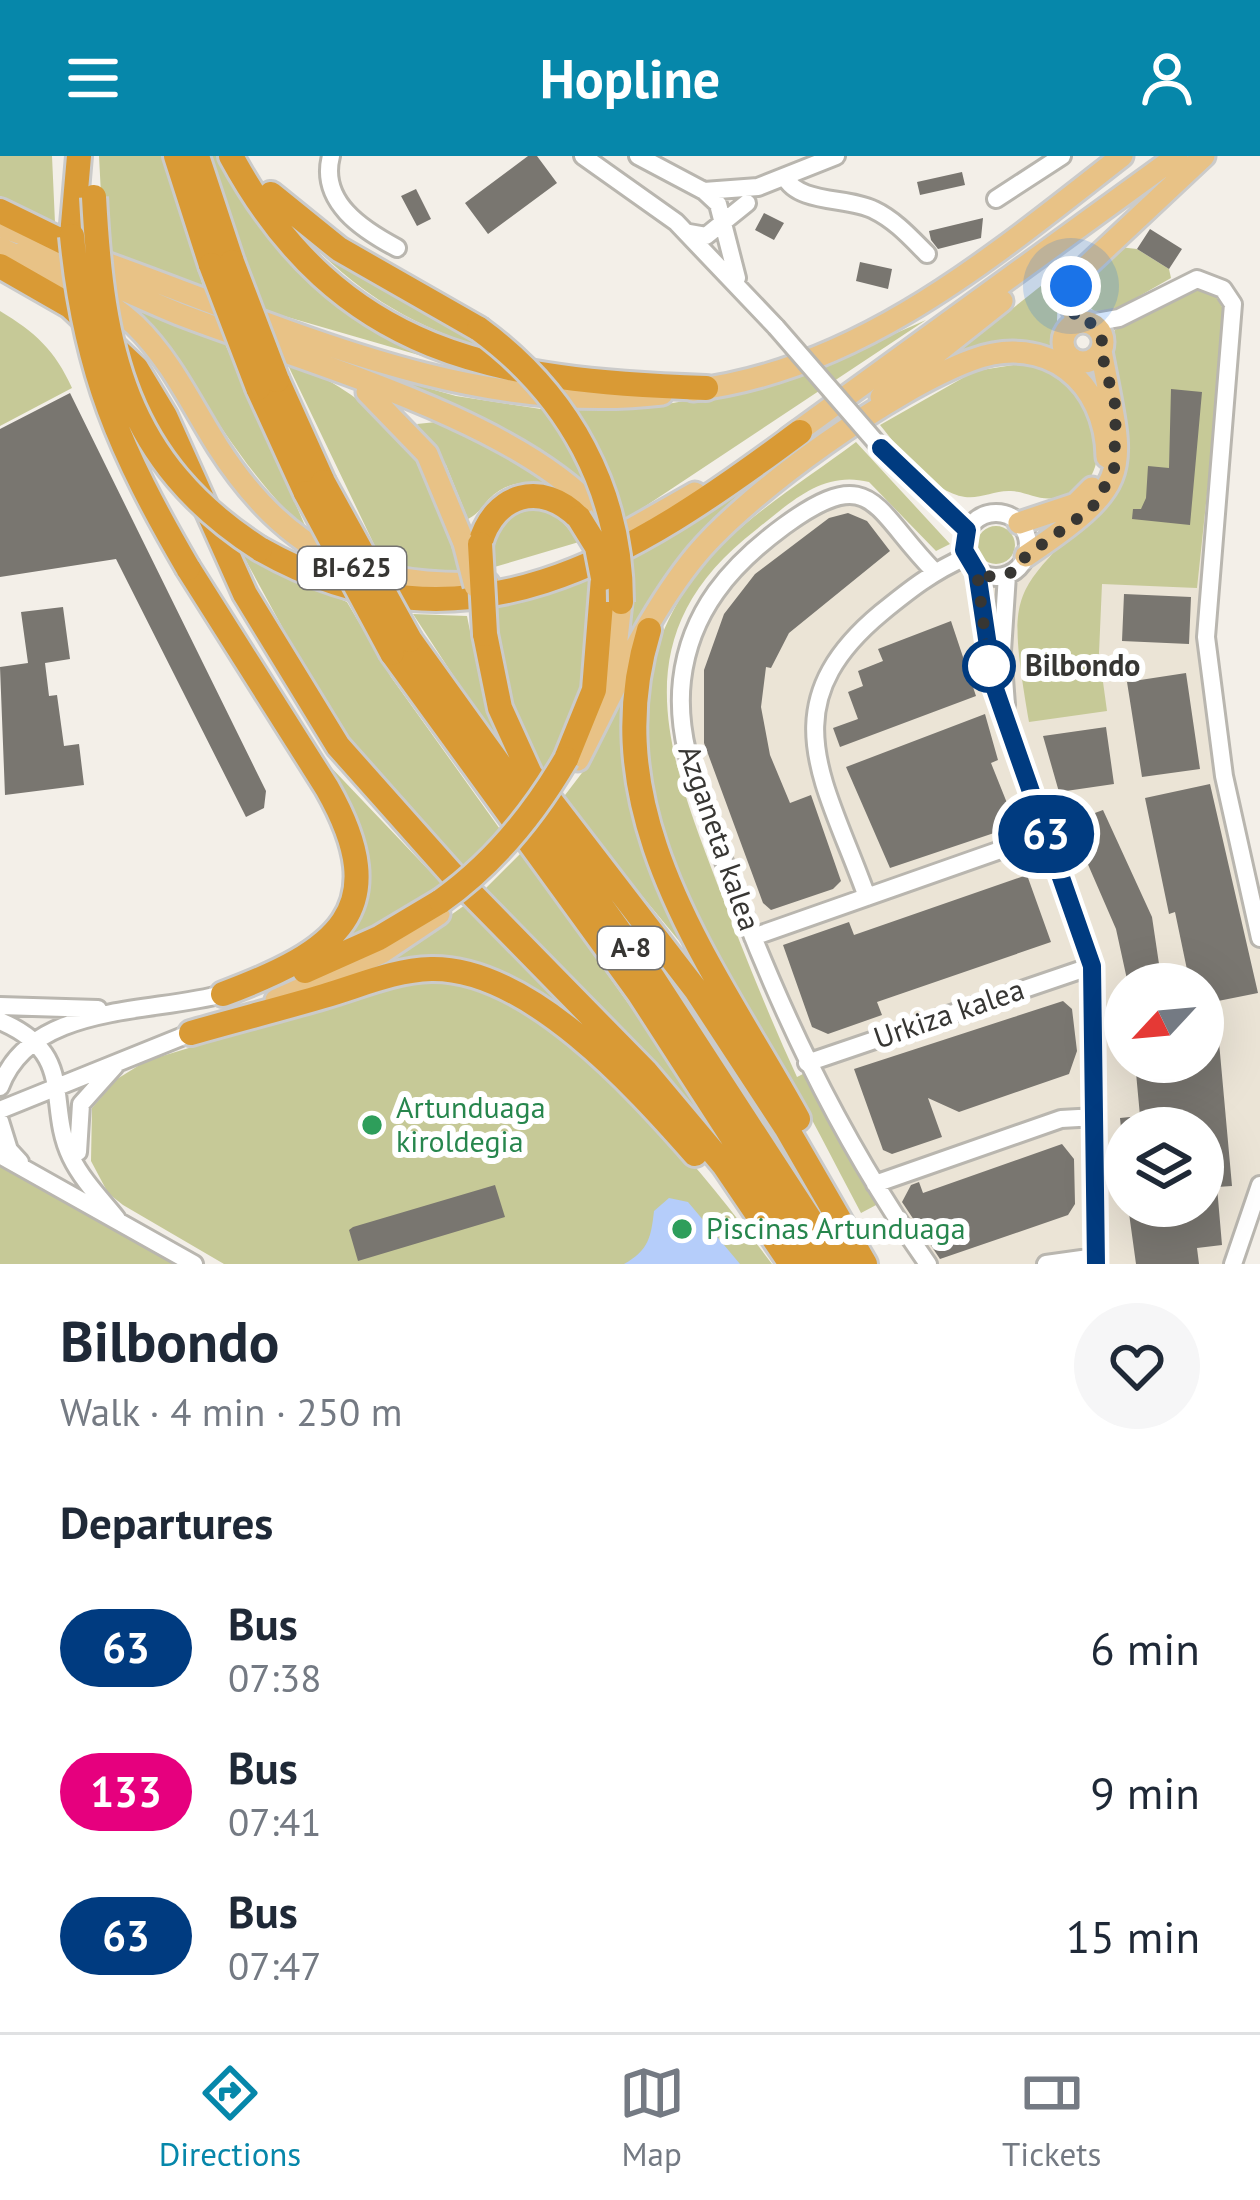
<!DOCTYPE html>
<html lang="en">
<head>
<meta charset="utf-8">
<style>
	body { margin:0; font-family:"PT Sans",sans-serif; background:#f6f6f7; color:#1f2937; height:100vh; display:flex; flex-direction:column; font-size:45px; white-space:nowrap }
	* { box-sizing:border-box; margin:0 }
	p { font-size:39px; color:#747a83 }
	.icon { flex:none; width:66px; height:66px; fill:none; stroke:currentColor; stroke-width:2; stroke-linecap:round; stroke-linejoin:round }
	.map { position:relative; height:1108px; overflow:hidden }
	.details { display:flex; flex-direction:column; background:#fff; flex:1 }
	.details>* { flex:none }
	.badge { padding:0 24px; border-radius:39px; font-size:42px; line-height:78px }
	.needle { width:78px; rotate:244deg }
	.fabs { position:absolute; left:1104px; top:807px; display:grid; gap:24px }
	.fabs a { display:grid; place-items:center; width:120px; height:120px; border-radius:50%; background:#fff; box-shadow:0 12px 48px #0002; font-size:60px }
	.you { position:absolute; width:60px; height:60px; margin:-30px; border:9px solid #fff; border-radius:50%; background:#1a73e8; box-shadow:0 0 0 18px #1a73e833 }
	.map>.badge { position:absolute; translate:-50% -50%; box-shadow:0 0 0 6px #fff }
	h2 { padding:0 60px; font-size:45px; line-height:108px }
	.round { display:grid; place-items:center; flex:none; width:126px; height:126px; border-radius:63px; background:#f6f6f7 }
	.head { display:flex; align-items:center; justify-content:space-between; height:204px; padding:0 60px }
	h1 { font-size:57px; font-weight:700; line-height:90px }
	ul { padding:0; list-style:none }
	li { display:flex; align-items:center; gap:36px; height:144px; padding:0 60px }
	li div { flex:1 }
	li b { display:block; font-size:45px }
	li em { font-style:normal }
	li .badge { min-width:132px; font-weight:700; text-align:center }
	header { display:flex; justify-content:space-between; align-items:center; height:156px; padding:0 60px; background:#0687aa; color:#fff; font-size:54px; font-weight:700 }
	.dock { display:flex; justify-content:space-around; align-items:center; height:168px; border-top:3px solid #e0e1e3; background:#fff; font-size:33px; color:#747a83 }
	.dock a { display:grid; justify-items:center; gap:6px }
	.dock .on { color:#0687aa }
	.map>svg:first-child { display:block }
	.built { fill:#ebe4d6; fill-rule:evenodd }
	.green { fill:#c6c997 }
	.water { fill:#b5cdfa }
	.building { fill:#797670 }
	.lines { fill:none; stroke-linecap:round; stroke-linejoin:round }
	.minor-casing { stroke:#b9b6af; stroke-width:22 }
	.major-casing { stroke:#cbcbca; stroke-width:27 }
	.highway-casing { stroke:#cbcbca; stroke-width:30 }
	.minor { stroke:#fff; stroke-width:16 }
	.major { stroke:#e8c286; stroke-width:21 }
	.highway { stroke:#d99a35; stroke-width:24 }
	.minor-bridge-casing { stroke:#b9b6af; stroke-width:22; stroke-linecap:butt }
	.major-bridge-casing { stroke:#cbcbca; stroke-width:27; stroke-linecap:butt }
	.highway-bridge-casing { stroke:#cbcbca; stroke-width:30; stroke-linecap:butt }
	.minor-bridge { stroke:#fff; stroke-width:16 }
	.major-bridge { stroke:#e8c286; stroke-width:21 }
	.highway-bridge { stroke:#d99a35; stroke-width:24 }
	.line-casing { stroke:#fff; stroke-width:27 }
	.line { stroke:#003b80; stroke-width:18 }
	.walk { stroke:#373633; stroke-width:12; stroke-dasharray:0 21.6 }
	.stop-dot { fill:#fff; stroke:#003b80; stroke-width:6 }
	.leisure-dot { fill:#2e9e5b; stroke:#fff; stroke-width:4.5 }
	.labels { text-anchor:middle; stroke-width:12; stroke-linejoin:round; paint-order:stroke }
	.shield { fill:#fff; stroke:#737270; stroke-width:3 }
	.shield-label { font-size:27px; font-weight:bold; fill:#373633 }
	.stop-label { font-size:30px; font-weight:bold; fill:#373633; stroke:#fff; text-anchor:start }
	.street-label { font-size:30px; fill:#373633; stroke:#fff }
	.leisure-label { font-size:30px; fill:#27864d; stroke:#fff; text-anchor:start }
</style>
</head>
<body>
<header><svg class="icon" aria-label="menu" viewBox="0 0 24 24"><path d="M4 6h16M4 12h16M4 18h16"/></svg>Hopline<svg class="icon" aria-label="person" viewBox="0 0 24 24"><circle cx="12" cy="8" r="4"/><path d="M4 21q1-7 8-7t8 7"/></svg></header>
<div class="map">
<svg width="1260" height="1108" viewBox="0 0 1260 1108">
	<rect width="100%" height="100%" fill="#f3efe8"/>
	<!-- built -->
	<path class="built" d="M1197 123 1233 148 1206 481 1260 782V1029L1233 1108H928L766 818 680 552 706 449 820 344 871 345 933 415 966 401 984 420 1014 416 1104 336 1106 192 1119 162ZM1125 828H1203V906H1125ZM1125 972H1203V1050H1125Z"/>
	<!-- green -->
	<path class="green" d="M0 0H52L55 67 0 40Z
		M99 0H162L204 133 104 96Z
		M211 0H224L373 170 443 206 263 154Z
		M295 71 504 199C413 171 360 141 295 71Z
		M1119 91 1137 93 1169 113 1171 122 1115 154 1094 155 1085 147 1084 132Z
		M1086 94 1058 134 1056 195 1020 186 943 208Z
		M1197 132 1217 141 1226 159 1197 432 1102 428 1099 497 1107 555 1029 566C1005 423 1013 442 1109 339L1111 183 1115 174Z
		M113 140 223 183 307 374C229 306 193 206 113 140Z
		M0 155C35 176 55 194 72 232L0 270Z
		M926 164 623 365 574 253 656 250 780 228Z
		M285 203C387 246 437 310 460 418L384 409Z
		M1019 208C1094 216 1132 329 1056 342 1038 345 1028 336 1011 335 995 334 981 343 965 341 932 336 900 294 880 269L975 215Z
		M346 209 456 240 554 255 595 341C540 276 424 243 346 209Z
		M436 266 519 302 565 333C540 324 510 321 489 343 481 352 478 358 468 363L446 309 417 268Z
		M856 286 950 388 936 395 869 326C823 314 791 346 757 373 621 477 666 593 717 727 742 792 767 856 797 921L803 918 878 1048 861 1057C834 1006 808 954 779 905 695 763 579 588 690 427 731 368 799 329 856 286Z
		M788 304 627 498 630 402Z
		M538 353 557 359 579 386 491 412C495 379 501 356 538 353Z
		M977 389a19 19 0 1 1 38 0a19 19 0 1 1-38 0Z
		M233 381 285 419 347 446 391 521 502 676 462 713 375 619 326 551Z
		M589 421 581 531 544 622 510 548 495 450Z
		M413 458 467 460 481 530 515 614Z
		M629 531 632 644 648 704 699 809 562 643 588 609Z
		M305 584 442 728 332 796 361 749Z
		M521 697 665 899 791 1097 484 734Z
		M465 749 654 943 507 823 348 820 400 795Z
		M453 825C473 832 496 837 513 848 613 905 704 1017 772 1108H224L123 1049 108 1037 91 1005 92 952 117 923 146 905 399 828Z
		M0 1011 13 1013 194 1108H0Z"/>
	<!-- water -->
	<path class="water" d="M669 1042 688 1046 740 1108H624C649 1094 651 1081 654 1055Z"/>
	<!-- building -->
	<path class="building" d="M528 0H537L557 27 488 78 465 47Z
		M962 16 965 29 920 39 917 26Z
		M416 33 431 63 417 70 401 40Z
		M764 57 784 67 774 84 755 74Z
		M983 62 981 82 938 93 931 84 929 75Z
		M1150 73 1182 93 1169 113 1137 93Z
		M860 106 892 113 888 133 856 125Z
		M1171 233 1202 236 1190 369 1132 363 1133 353H1141L1146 342 1148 310 1169 312Z
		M70 237 266 635 264 652 246 661 116 403 0 421V273Z
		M848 357 867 365 890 395 789 477 771 512 766 511 761 551 770 599 790 647 811 639 841 725 833 733 771 754 763 747 704 587V514L724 458 755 418 829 362Z
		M1124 438 1191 441 1189 488 1122 485Z
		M63 451 70 503 45 507 49 540 57 539 64 590 79 588 84 629 5 639 0 511 28 507 21 456Z
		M951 465 976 540 840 591 833 572 858 563 848 536 863 530 858 515 883 505 878 493Z
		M1186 517 1200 613 1142 621 1127 526Z
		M985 558 998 604 991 607 1007 647 1005 668 997 676 890 712 846 611Z
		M1106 571 1114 628 1059 636 1043 580Z
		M1210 628 1258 837 1203 848V828H1190L1175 756 1169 758 1145 642Z
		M1103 654 1152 761 1162 828H1128L1116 773 1083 697 1087 695 1073 665Z
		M1027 719 1051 786 877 846 882 859 828 878 812 871 783 789 849 766 854 779Z
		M1063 845 1072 853 1077 895 1069 918 959 956 928 942 942 981 892 998 883 994 854 913Z
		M1218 875 1232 1030 1217 1031 1222 1089 1197 1092 1199 1108H1136L1128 1050H1203V972H1121L1120 962 1140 960 1135 906H1203V876Z
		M1062 988 1074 1003 1075 1048 1068 1059 940 1103 902 1046 911 1029 919 1026 923 1037Z
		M495 1029 505 1061 358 1105 349 1074 353 1071Z"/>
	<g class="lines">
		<!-- minor casing -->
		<g class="minor-casing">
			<path id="minor" d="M331 0C319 46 363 74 397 92
				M583 0 676 66 776 171
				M638 0 704 35 718 48 737 122
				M785 21C798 48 849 41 874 54 895 64 911 82 927 98
				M704 35 758 31 836 0
				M996 43 1062 0
				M689 77 706 80 747 47
				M1091 167 1119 162 1197 123 1223 133 1233 148 1206 481 1224 620 1260 782
				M881 292 967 374
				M964 389a32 32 0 1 1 64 0a32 32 0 1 1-64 0Z
				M977 416 994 530 1092 810 1096 1108
				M1006 549 1002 495 1007 419
				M867 741C826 626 768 551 881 457 908 435 933 415 966 401
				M753 781 1046 678
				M0 850 98 853
				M0 865C78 898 45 947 71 1001 82 1024 101 1043 117 1063
				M807 907 1092 810
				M0 931C31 847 149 858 223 838
				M0 954 191 877
				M0 965 9 994 20 1006
				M78 996 81 948 115 910
				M0 999 194 1108
				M875 1028 1061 963 1096 961
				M928 1108C836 978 773 841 719 692 700 637 675 585 682 524 690 455 731 409 784 370 873 305 873 353 934 415
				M1046 1108 1096 1101
				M1233 1108 1260 1029"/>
		</g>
		<!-- major casing -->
		<g class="major-casing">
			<path id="major" d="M0 70 39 84
				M28 89C78 113 128 137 179 158 298 204 518 263 599 358
				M0 92C45 113 99 135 135 169 171 204 192 250 218 291 286 397 363 433 488 427
				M86 100C270 164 462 262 662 238
				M1078 166 1069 146 1075 121 1204 0
				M1063 186a20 20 0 1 1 40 0a20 20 0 1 1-40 0Z
				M693 234C860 214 995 99 1122 0
				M367 236 427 298 464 387
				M881 241 1002 145
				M789 282 1177 0
				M1019 367 1076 348 1092 332
				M628 375 695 337
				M1026 400C1137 325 1124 317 1101 195
				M612 529 621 446
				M578 604C613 536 648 457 697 398 751 334 893 233 972 204 1047 176 1106 226 1107 301
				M276 844 381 797 439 758"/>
		</g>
		<!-- highway casing -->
		<g class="highway-casing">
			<path id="highway" d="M176 0 211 109
				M197 0 232 106
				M231 0C339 200 499 225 706 232
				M271 38 339 93 479 173
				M0 55 90 99
				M72 80 79 0
				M0 110 70 150 136 212 165 260 245 438 338 590 451 717 646 916 724 1009 791 1108
				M277 224 323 326
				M258 232 306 337
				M480 388C494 337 542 324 579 362
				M260 393C466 510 632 401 800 276
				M188 412 327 632C397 755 335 796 223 838
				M649 474C592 660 713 809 798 963
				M485 478 500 552 530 618 696 834 787 973 865 1108
				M410 484 653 822 839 1108
				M392 497 639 837 814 1108
				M566 603 594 534 603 422
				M305 815 379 782 441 745
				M191 877C236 864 280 853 324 840 359 830 394 814 431 813 528 811 635 930 695 998"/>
		</g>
		<!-- minor -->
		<use href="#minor" class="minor"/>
		<!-- major -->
		<use href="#major" class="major"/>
		<!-- highway -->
		<use href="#highway" class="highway"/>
		<!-- minor-bridge casing -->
		<g class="minor-bridge-casing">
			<path id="minor-bridge" d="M776 171 881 292"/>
		</g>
		<!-- major-bridge casing -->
		<g class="major-bridge-casing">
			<path id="major-bridge" d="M464 387 475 430"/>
		</g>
		<!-- highway-bridge casing -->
		<g class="highway-bridge-casing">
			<path id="highway-bridge" d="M94 41C102 192 123 305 260 393
				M72 80C85 216 120 295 188 412
				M232 106 277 224
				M211 109 258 232
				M479 173C569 239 621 334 621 446
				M323 326 410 484
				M306 337 392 497
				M579 362 597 391 603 422
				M480 388 485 478
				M441 745C493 708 534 658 566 603"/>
		</g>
		<!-- minor-bridge -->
		<use href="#minor-bridge" class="minor-bridge"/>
		<!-- major-bridge -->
		<use href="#major-bridge" class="major-bridge"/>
		<!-- highway-bridge -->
		<use href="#highway-bridge" class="highway-bridge"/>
	</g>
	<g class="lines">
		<!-- line casing -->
		<g class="line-casing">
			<path id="line" d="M881 292 967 374 964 394 977 416 994 530 1092 810 1096 1108"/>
		</g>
		<!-- line -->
		<use href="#line" class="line"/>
		<!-- walk -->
		<path class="walk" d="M989 510 977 416 992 421 1014 416 1026 400 1092 352 1114 315 1116 252 1101 195 1102 182 1091 167 1078 166 1069 146 1071 130"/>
	</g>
	<!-- markers -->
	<circle class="stop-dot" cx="989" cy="510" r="24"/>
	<g class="leisure-dot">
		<circle cx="372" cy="969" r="12"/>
		<circle cx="682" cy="1073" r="12"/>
	</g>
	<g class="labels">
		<!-- shield labels -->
		<g class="shield">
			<rect x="298" y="391" width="108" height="42" rx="9"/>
			<rect x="598" y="771" width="66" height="42" rx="9"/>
		</g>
		<g class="shield-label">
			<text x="352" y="421">BI-625</text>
			<text x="631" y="801">A-8</text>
		</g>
		<!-- stop labels -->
		<g class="stop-label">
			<text x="1025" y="520">Bilbondo</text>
		</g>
		<!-- street labels -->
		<g class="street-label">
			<text transform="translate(719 682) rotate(71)" y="10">Azganeta kalea</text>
			<text transform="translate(949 858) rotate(-19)" y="10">Urkiza kalea</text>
		</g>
		<!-- leisure labels -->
		<g class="leisure-label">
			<text x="396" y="962">Artunduaga<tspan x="396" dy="34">kiroldegia</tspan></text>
			<text x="706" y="1083">Piscinas Artunduaga</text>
		</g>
	</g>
</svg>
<div class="fabs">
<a><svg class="needle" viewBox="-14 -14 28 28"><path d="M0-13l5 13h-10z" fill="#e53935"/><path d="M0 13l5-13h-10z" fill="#747a83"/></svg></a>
<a><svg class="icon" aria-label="layers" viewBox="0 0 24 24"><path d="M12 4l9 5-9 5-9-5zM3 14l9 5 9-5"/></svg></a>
</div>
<div class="you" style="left:1071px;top:130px"></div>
<b class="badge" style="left:1046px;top:678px;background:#003b80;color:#fff">63</b>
</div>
<section class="details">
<div class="head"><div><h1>Bilbondo</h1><p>Walk · 4 min · 250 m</p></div><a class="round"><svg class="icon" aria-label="heart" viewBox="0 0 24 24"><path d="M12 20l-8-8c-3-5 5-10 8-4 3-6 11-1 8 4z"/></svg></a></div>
<h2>Departures</h2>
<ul>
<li><span class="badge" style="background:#003b80;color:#fff">63</span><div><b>Bus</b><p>07:38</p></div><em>6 min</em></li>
<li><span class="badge" style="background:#e6007e;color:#fff">133</span><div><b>Bus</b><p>07:41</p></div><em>9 min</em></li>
<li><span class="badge" style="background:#003b80;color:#fff">63</span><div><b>Bus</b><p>07:47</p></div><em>15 min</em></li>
</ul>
</section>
<nav class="dock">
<a class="on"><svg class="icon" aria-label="directions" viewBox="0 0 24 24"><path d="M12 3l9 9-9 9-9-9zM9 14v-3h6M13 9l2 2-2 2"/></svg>Directions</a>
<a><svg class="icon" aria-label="map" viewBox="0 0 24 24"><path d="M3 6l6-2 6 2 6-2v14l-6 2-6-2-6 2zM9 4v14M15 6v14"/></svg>Map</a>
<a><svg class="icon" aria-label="tickets" viewBox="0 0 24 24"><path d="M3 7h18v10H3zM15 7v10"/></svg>Tickets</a>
</nav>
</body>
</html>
